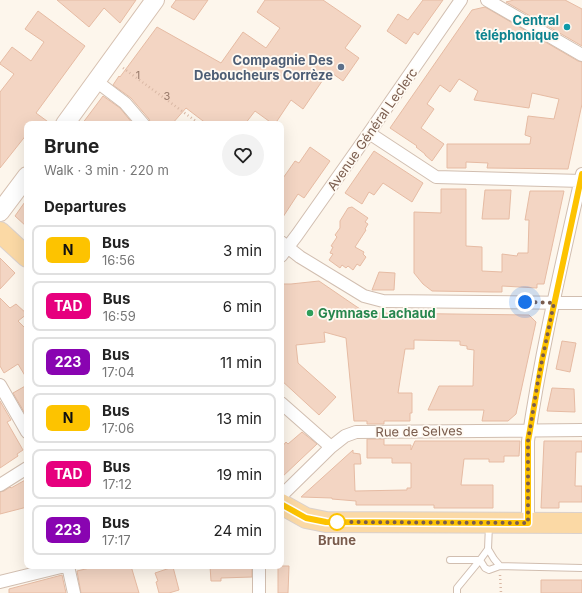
<!DOCTYPE html>
<html lang="en">
<head>
<meta charset="utf-8">
<style>
	body { margin:0; font-family:Inter,sans-serif; background:#f2f2f2; color:#222; height:100vh; display:flex; flex-direction:column; font-size:15px; white-space:nowrap }
	* { box-sizing:border-box; margin:0 }
	p { font-size:13px; color:#767676 }
	.icon { flex:none; width:22px; height:22px; fill:none; stroke:currentColor; stroke-width:2; stroke-linecap:round; stroke-linejoin:round }
	.map { position:relative; flex:1; overflow:hidden }
	.sheet { position:absolute; left:24px; top:121px; width:260px; height:448px; display:flex; flex-direction:column; background:#fff; border-radius:8px; box-shadow:0 4px 16px #0002 }
	.sheet>* { flex:none }
	.badge { padding:0 8px; border-radius:6px; font-size:14px; line-height:26px }
	.you { position:absolute; width:20px; height:20px; margin:-10px; border:3px solid #fff; border-radius:50%; background:#1a73e8; box-shadow:0 0 0 6px #1a73e833 }
	.map>.badge { position:absolute; translate:-50% -50%; box-shadow:0 0 0 2px #fff }
	h2 { padding:0 20px; font-size:15px; line-height:36px }
	.round { display:grid; place-items:center; flex:none; width:42px; height:42px; border-radius:21px; background:#f2f2f2 }
	.head { display:flex; align-items:center; justify-content:space-between; height:68px; padding:0 20px }
	h1 { font-size:19px; font-weight:700; line-height:30px }
	ul { padding:0; list-style:none }
	li { display:flex; align-items:center; gap:12px; height:50px; margin:0 8px 6px; padding:0 12px; border:2px solid #e0e0e0; border-radius:8px }
	li div { flex:1 }
	li b { display:block; font-size:15px }
	li em { font-style:normal }
	li .badge { min-width:44px; font-weight:700; text-align:center }
	.map>svg:first-child { display:block }
	.building { fill:#f3d5c3; stroke:#e6bba3 }
	.lines { fill:none; stroke-linecap:round; stroke-linejoin:round }
	.lane-casing { stroke:#d1beb0; stroke-width:8 }
	.street-casing { stroke:#d1beb0; stroke-width:14 }
	.secondary-casing { stroke:#d6c0b0; stroke-width:20 }
	.primary-casing { stroke:#dad1cd; stroke-width:22 }
	.path { stroke:#d9b8a5; stroke-width:2.5; stroke-dasharray:1 3; stroke-linecap:butt }
	.lane { stroke:#fff; stroke-width:6 }
	.street { stroke:#fff; stroke-width:12 }
	.secondary { stroke:#fff; stroke-width:18 }
	.primary { stroke:#fbd9a5; stroke-width:20 }
	.line-casing { stroke:#fff; stroke-width:9 }
	.line { stroke:#fdc300; stroke-width:6 }
	.walk { stroke:#7a5c4d; stroke-width:4; stroke-dasharray:0 7.2 }
	.culture-dot { fill:#0f9aa8; stroke:#fffaf3; stroke-width:1.5 }
	.service-dot { fill:#5c6f8a; stroke:#fffaf3; stroke-width:1.5 }
	.leisure-dot { fill:#2e9e5b; stroke:#fffaf3; stroke-width:1.5 }
	.stop-dot { fill:#fff; stroke:#fdc300; stroke-width:2 }
	.labels { text-anchor:middle; stroke-width:3.5; stroke-linejoin:round; paint-order:stroke }
	.number-label { font-size:11px; fill:#987a6a }
	.culture-label { font-size:13px; font-weight:bold; fill:#0d838f; stroke:#fffaf3; text-anchor:end }
	.service-label { font-size:13px; font-weight:bold; fill:#4e5e75; stroke:#fffaf3; text-anchor:end }
	.street-label { font-size:13px; fill:#7a5c4d; stroke:#fffaf3 }
	.leisure-label { font-size:13px; font-weight:bold; fill:#27864d; stroke:#fffaf3; text-anchor:start }
	.stop-label { font-size:13px; font-weight:bold; fill:#7a5c4d; stroke:#fffaf3 }
</style>
</head>
<body>
<div class="map">
<svg width="582" height="593" viewBox="0 0 582 593">
	<rect width="100%" height="100%" fill="#fdf6ec"/>
	<!-- building -->
	<path class="building" d="M57 0H136L120 23 104 8 89 27Z
		M176 0H208L194 20 171 7Z
		M265 0H323L361 26 345 48 359 58 343 81 329 71 303 109 291 100 275 124H273L255 111 245 124H207L186 108 172 124H151L149 119 131 98 113 85 119 76 120 77 157 27 221 63 243 32 266 48 280 28 257 12Z
		M423 0H443L418 35 414 32 406 44 387 31 398 14 408 20Z
		M514 0H565L582 9V46L506 2Z
		M485 7 578 61 582 62V104L568 169 487 168 488 163 466 162V168H447V144H530L531 137 525 135 528 116 554 119 559 99 532 93 529 108 474 100 478 91 459 79 450 92 440 85 427 104 434 109 421 128 444 144 432 161 425 155V154L416 147 417 146 390 128 472 10Z
		M38 11 85 46 36 113 51 124H27V134L0 168V92L14 74 0 64V63L12 47 31 61 44 42 25 29Z
		M103 96 120 108 133 124H82Z
		M310 147 330 161 304 198 298 194 281 220V181L295 161 299 163Z
		M374 151 423 183 412 202 383 183 374 195 369 192 362 204 345 193Z
		M441 189H466V246L482 247V271L502 272V254L517 256 518 253H528L529 220H525L530 191H564L544 284H537V288L502 286V292H493L432 291 423 284 414 273V212L441 213Z
		M485 190H511L509 219H482Z
		M27 199V227L15 216Z
		M352 207 368 218 365 222 368 224 365 229 366 230 355 247 364 252 363 254 366 257 360 266 357 264 353 270 348 266 346 268 342 265 340 268 329 260 333 254 330 253 333 247 331 246 337 237 335 235 340 228V221L348 208Z
		M0 258 15 273 0 289Z
		M379 272 395 273 394 290H372Z
		M319 281 357 307 362 310 376 313 529 315 536 322 516 414 508 421H482L484 410H428L439 386H473L474 350 467 349V346L460 345V341L414 340V349H405L398 393H412V413H410V421H384V424H367V421H354L346 338 324 332 325 342 296 345 298 363 336 397 319 415 281 380V284H291Z
		M0 298 10 308 16 304 27 314 18 321 27 330V379L18 364 4 373 0 366Z
		M562 341 576 343 570 372 556 369Z
		M27 385V410L24 412 13 393Z
		M552 388 574 389 575 412 547 411Z
		M0 401 11 420 7 422 23 450 17 454 18 456 0 468Z
		M302 432 317 444 281 478V448L286 442 288 444Z
		M367 439H384V445H411V450L415 441H520L519 456H504V462H489V459H464L461 485H493V508H434V505H356V501L332 499V498L301 497 353 450V453L360 454 361 464H354L355 491 407 490V488H411V463H392V458H367Z
		M544 441H582V452H576L575 486H582V502H559V508H541Z
		M27 479V507L0 514V492L4 491 10 487 11 488Z
		M98 566H131L139 593H81L77 571Z
		M210 566 240 567V566H252V577L221 578V581H211Z
		M278 566H289L288 593H278Z
		M173 567 179 590 169 593H159L156 582 158 581 155 573Z
		M62 575 66 593H9V589Z
		M541 580H582V593H541Z"/>
	<g class="lines">
		<!-- lane casing -->
		<g class="lane-casing">
			<path id="lane" d="M488 549 494 559 500 566
				M450 560H480
				M480 560 485 568 489 570 500 566 582 568
				M457 593V588L480 560 488 549 489 525"/>
		</g>
		<!-- street casing -->
		<g class="street-casing">
			<path id="street" d="M487 0 582 55
				M96 81 125 103 143 124
				M369 133 436 177 582 181
				M281 242 300 257 364 296 383 301 582 303
				M281 256 297 235 369 133 461 0
				M0 385 27 432
				M281 403 331 447
				M0 485 27 468
				M281 496 331 447 345 436 356 432 582 430
				M528 523V441C541 351 562 263 582 174
				M68 566 74 593
				M0 582 65 566
				M259 593V566"/>
		</g>
		<!-- secondary casing -->
		<g class="secondary-casing">
			<path id="secondary" d="M65 124 155 0
				M0 212 27 176"/>
		</g>
		<!-- primary casing -->
		<g class="primary-casing">
			<path id="primary" d="M0 232 27 257
				M281 504 306 518 326 522 582 523"/>
		</g>
		<!-- path -->
		<path class="path" d="M123 68 197 122
			M500 575 501 593"/>
		<!-- lane -->
		<use href="#lane" class="lane"/>
		<!-- street -->
		<use href="#street" class="street"/>
		<!-- secondary -->
		<use href="#secondary" class="secondary"/>
		<!-- primary -->
		<use href="#primary" class="primary"/>
	</g>
	<g class="lines">
		<!-- line casing -->
		<g class="line-casing">
			<path id="line" d="M281 504 306 518 326 522 528 523V441L530 430 542 361 582 174"/>
		</g>
		<!-- line -->
		<use href="#line" class="line"/>
		<!-- walk -->
		<path class="walk" d="M337 522 528 523V441L539 375 554 303 525 302"/>
	</g>
	<!-- markers -->
	<circle class="culture-dot" cx="567" cy="27" r="4"/>
	<circle class="service-dot" cx="341" cy="67" r="4"/>
	<circle class="leisure-dot" cx="310" cy="313" r="4"/>
	<circle class="stop-dot" cx="337" cy="522" r="8"/>
	<g class="labels">
		<!-- number labels -->
		<g class="number-label">
			<text x="138" y="79">1</text>
			<text x="167" y="100">3</text>
		</g>
		<!-- culture labels -->
		<g class="culture-label">
			<text x="559" y="25">Central<tspan x="559" dy="15">téléphonique</tspan></text>
		</g>
		<!-- service labels -->
		<g class="service-label">
			<text x="333" y="65">Compagnie Des<tspan x="333" dy="15">Deboucheurs Corrèze</tspan></text>
		</g>
		<!-- street labels -->
		<g class="street-label">
			<text transform="translate(372 129) rotate(-55)" y="5">Avenue Général Leclerc</text>
			<text transform="translate(419 431) rotate(-1)" y="5">Rue de Selves</text>
		</g>
		<!-- leisure labels -->
		<g class="leisure-label">
			<text x="318" y="318">Gymnase Lachaud</text>
		</g>
		<!-- stop labels -->
		<g class="stop-label">
			<text x="337" y="545">Brune</text>
		</g>
	</g>
</svg>
<div class="you" style="left:525px;top:302px"></div>
<section class="sheet">
<div class="head"><div><h1>Brune</h1><p>Walk · 3 min · 220 m</p></div><a class="round"><svg class="icon" aria-label="heart" viewBox="0 0 24 24"><path d="M12 20l-8-8c-3-5 5-10 8-4 3-6 11-1 8 4z"/></svg></a></div>
<h2>Departures</h2>
<ul>
<li><span class="badge" style="background:#fdc300;color:#111">N</span><div><b>Bus</b><p>16:56</p></div><em>3 min</em></li>
<li><span class="badge" style="background:#e6007e;color:#fff">TAD</span><div><b>Bus</b><p>16:59</p></div><em>6 min</em></li>
<li><span class="badge" style="background:#8904b1;color:#fff">223</span><div><b>Bus</b><p>17:04</p></div><em>11 min</em></li>
<li><span class="badge" style="background:#fdc300;color:#111">N</span><div><b>Bus</b><p>17:06</p></div><em>13 min</em></li>
<li><span class="badge" style="background:#e6007e;color:#fff">TAD</span><div><b>Bus</b><p>17:12</p></div><em>19 min</em></li>
<li><span class="badge" style="background:#8904b1;color:#fff">223</span><div><b>Bus</b><p>17:17</p></div><em>24 min</em></li>
</ul>
</section>
</div>
</body>
</html>
